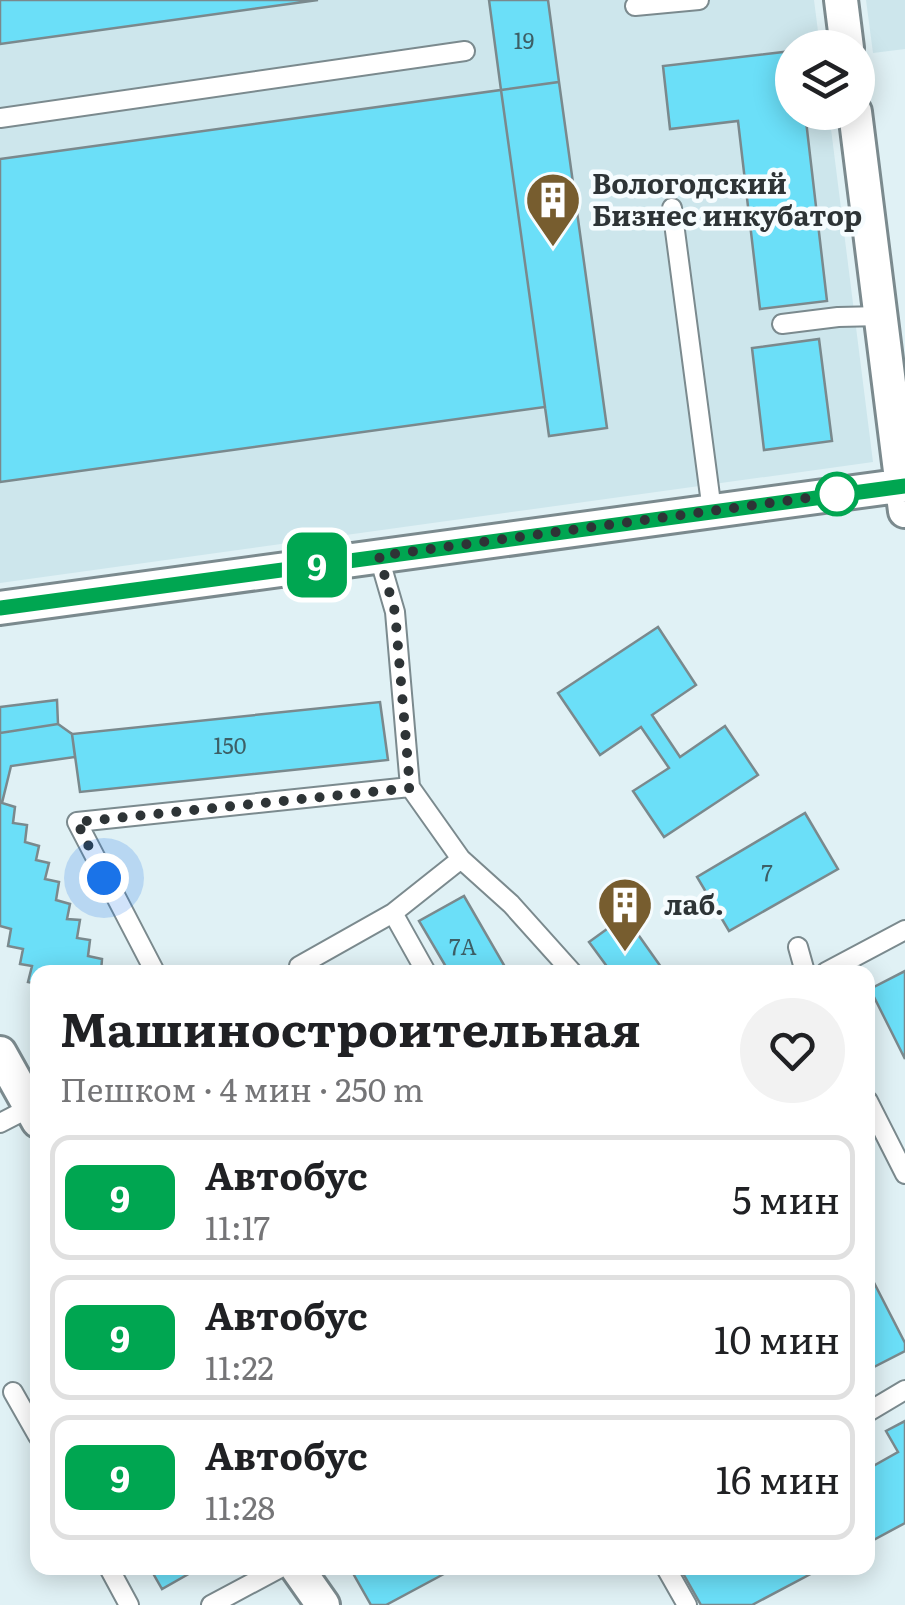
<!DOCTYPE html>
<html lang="ru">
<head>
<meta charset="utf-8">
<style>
	body { margin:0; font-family:Literata,serif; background:#f2f2f2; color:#202124; height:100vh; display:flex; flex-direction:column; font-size:38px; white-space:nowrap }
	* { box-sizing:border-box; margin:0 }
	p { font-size:32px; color:#757577 }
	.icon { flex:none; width:55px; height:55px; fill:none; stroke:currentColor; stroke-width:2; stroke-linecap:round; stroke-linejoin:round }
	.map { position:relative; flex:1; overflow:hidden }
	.drawer { position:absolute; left:30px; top:965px; width:845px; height:610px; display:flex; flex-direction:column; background:#fff; border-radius:20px; box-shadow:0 5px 25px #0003 }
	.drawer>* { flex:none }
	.badge { padding:0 20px; border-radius:15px; font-size:35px; line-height:65px }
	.buttons { position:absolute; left:775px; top:30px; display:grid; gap:20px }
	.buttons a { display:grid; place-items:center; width:100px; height:100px; border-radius:50%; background:#fff; box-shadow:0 5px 25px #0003; font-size:50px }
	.you { position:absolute; width:50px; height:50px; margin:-25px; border:8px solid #fff; border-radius:50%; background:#1a73e8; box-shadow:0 0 0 15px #1a73e833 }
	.map>.badge { position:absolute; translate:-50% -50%; box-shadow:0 0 0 5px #fff }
	.round { display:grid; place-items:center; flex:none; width:105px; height:105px; border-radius:52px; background:#f2f2f2 }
	.head { display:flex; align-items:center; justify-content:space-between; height:170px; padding:0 30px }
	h1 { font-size:48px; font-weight:700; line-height:75px }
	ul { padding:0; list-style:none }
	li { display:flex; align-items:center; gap:30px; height:125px; margin:0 20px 15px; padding:0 10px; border:5px solid #e0e0e0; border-radius:20px }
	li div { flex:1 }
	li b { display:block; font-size:38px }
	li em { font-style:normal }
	li .badge { min-width:110px; font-weight:700; text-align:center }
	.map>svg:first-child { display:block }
	.built { fill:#cde6ec }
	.building { fill:#6bdff8; stroke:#7a898d; stroke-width:2.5 }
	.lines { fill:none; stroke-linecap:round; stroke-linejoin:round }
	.lane-casing { stroke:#7b8a8e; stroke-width:22 }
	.street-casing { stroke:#7b8a8e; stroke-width:38 }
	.lane { stroke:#fff; stroke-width:18 }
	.street { stroke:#fff; stroke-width:32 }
	.line-casing { stroke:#fff; stroke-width:22 }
	.line { stroke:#00a651; stroke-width:15 }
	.walk { stroke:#2e3436; stroke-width:10; stroke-dasharray:0 18 }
	.stop-dot { fill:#fff; stroke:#00a651; stroke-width:5 }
	.labels { text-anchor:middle; stroke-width:9; stroke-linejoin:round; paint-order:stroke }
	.number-label { font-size:22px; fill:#3d5f66 }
	.poi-label { font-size:28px; font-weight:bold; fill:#2e3436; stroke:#f6fcfe; text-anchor:start }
</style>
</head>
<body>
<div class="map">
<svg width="905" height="1605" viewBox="0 0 905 1605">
	<rect width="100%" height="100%" fill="#e0f1f5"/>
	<!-- built -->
	<path class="built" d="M0 0H814L820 47 792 48V112L829 113 873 462 0 583Z
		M866 0H905V49L873 53Z"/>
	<!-- building -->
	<path class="building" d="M0 0H318L0 44Z
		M489 0H548L559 82 501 90Z
		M792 51V112H805L827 301 760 309 738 121 670 129 663 66Z
		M559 82 607 428 549 436 501 90Z
		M501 90 545 407 0 482V159Z
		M819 339 832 441 764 450 752 348Z
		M658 627 696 685 652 715 680 757 725 726 758 775 664 837 633 791 669 768 641 727 600 755 558 693Z
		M57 700 58 724 0 733V707Z
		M380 702 388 760 80 792 72 734Z
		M58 724 72 734 75 757 11 766 2 803 15 807 13 823 27 825 25 842 39 846 36 860 49 863 45 879 59 882 56 900 70 904 67 919 80 920 77 938 90 940 88 956 102 959 101 972H38V984L28 982 32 966 20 964 23 949 8 946 11 929 0 926V733Z
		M805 813 838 869 729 931 697 877Z
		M464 896 508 972H449L419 921Z
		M625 916 661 967 653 972H611L589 942Z
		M905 971V1059L870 989Z
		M868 1271 905 1343V1351L868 1370Z
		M905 1421V1523L868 1543V1469L898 1452 886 1431Z
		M150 1568H199L162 1589Z
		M350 1568H455L386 1605H371Z
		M680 1568H822L752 1605H701Z"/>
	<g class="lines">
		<!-- lane casing -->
		<g class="lane-casing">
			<path id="lane" d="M635 6 699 0
				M0 118 465 51
				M672 208 712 511
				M782 324 838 317 881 316
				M410 787 461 859 511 904 572 972
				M393 913 461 859
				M798 947 805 972
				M299 966 393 913 426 972
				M155 972 77 822 410 787 395 612 379 557
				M826 972 905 930
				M868 1101 905 1174
				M0 1123 37 1104
				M13 1392 38 1436
				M868 1412 905 1390
				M109 1568 129 1605
				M666 1568 687 1605
				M211 1605 280 1568"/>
		</g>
		<!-- street casing -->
		<g class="street-casing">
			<path id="street" d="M841 0 847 48
				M855 112 905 511
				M0 608 905 485
				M0 1053 38 1121
				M297 1568 323 1605"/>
		</g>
		<!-- lane -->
		<use href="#lane" class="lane"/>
		<!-- street -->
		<use href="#street" class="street"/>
	</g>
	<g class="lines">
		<!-- line casing -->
		<g class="line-casing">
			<path id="line" d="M0 608 905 486"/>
		</g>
		<!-- line -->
		<use href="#line" class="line"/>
		<!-- walk -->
		<path class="walk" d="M104 878 77 822 410 788 395 612 379 556 837 494"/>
	</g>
	<!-- icons -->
	<defs>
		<g id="building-pin" transform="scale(2.875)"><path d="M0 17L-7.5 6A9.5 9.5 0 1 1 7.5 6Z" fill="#775d2f" stroke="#f6fcfe"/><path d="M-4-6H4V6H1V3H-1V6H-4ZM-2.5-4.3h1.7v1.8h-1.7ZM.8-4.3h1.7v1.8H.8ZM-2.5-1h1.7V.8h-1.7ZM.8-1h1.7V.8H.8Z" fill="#fff"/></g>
	</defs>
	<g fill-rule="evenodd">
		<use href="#building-pin" x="553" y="200"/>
		<use href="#building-pin" x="625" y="905"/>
	</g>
	<!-- markers -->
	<circle class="stop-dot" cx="837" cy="494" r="20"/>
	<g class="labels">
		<!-- number labels -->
		<g class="number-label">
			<text x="524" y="49">19</text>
			<text x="230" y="754">150</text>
			<text x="767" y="881">7</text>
			<text x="463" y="955">7А</text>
		</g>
		<!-- poi labels -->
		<g class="poi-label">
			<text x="592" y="194">Вологодский<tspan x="592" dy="32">Бизнес инкубатор</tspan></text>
			<text x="664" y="915">лаб.</text>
		</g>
	</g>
</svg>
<div class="buttons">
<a><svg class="icon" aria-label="layers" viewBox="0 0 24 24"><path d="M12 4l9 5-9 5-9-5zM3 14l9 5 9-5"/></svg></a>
</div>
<div class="you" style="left:104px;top:878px"></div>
<b class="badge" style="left:317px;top:565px;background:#00a651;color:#fff">9</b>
<section class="drawer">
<div class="head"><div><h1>Машиностроительная</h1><p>Пешком · 4 мин · 250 m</p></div><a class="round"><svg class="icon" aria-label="heart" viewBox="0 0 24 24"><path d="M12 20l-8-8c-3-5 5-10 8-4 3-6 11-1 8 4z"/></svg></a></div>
<ul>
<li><span class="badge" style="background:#00a651;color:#fff">9</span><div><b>Автобус</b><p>11:17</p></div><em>5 мин</em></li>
<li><span class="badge" style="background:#00a651;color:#fff">9</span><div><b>Автобус</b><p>11:22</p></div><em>10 мин</em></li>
<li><span class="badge" style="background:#00a651;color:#fff">9</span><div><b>Автобус</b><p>11:28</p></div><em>16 мин</em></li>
</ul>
</section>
</div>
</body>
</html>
